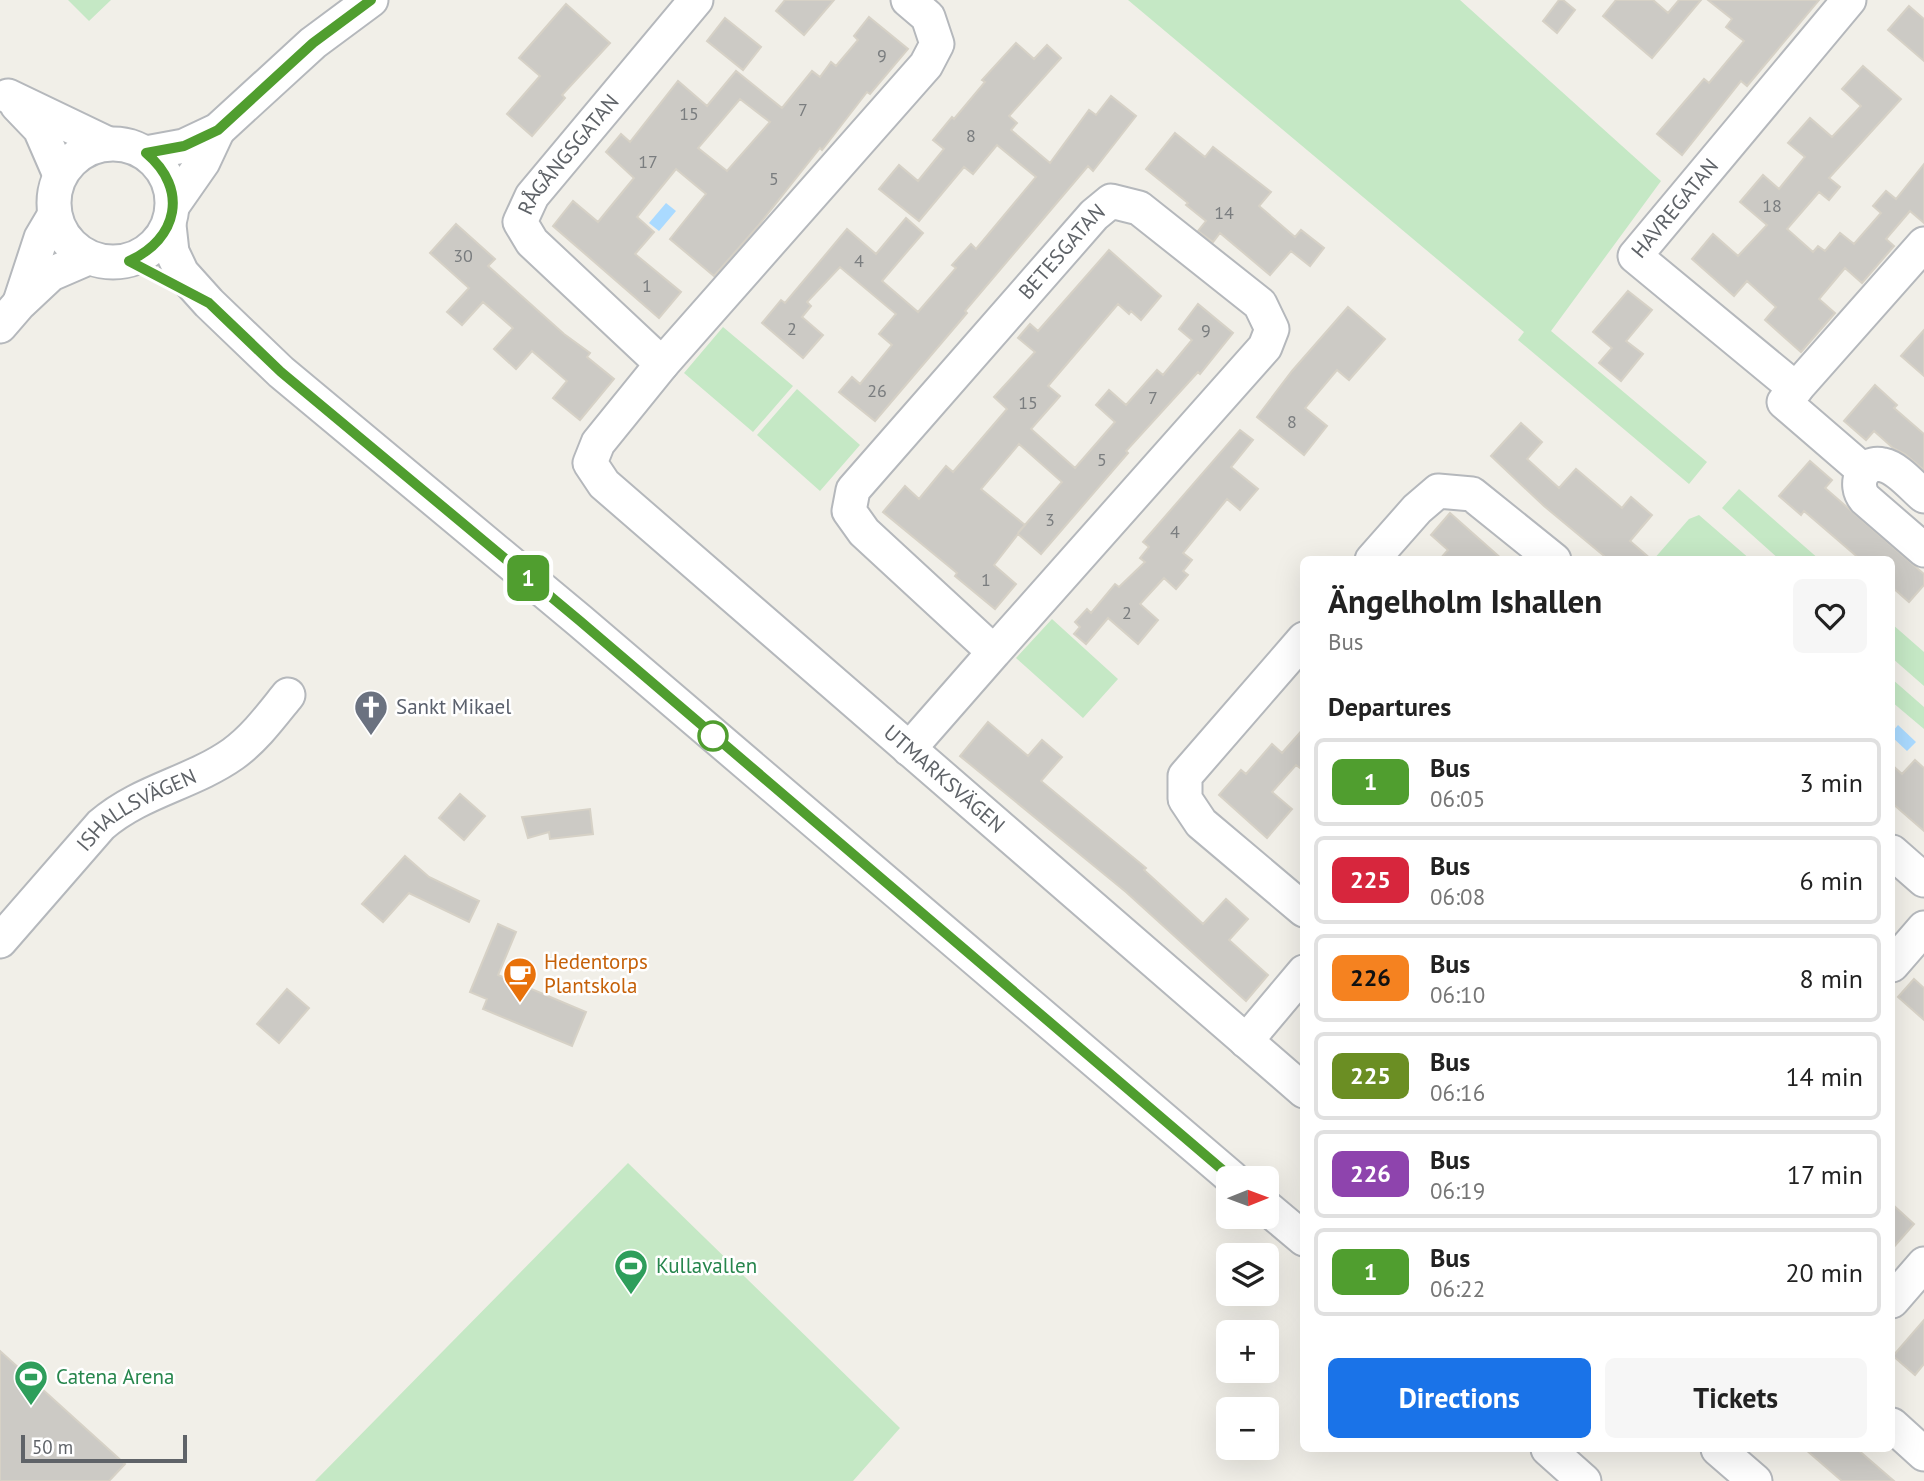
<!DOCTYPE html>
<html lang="en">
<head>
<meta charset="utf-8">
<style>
	body { margin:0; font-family:"PT Sans",sans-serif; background:#f6f6f6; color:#222; height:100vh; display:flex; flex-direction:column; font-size:26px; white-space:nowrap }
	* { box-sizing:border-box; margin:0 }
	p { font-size:23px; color:#767676 }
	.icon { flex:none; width:38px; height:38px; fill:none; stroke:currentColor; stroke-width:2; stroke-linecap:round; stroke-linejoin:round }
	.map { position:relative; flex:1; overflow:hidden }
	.side { position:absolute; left:1300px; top:556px; width:595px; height:896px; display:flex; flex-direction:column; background:#fff; border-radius:10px; box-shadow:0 7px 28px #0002 }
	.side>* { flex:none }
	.badge { padding:0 14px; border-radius:10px; font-size:24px; line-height:46px }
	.needle { width:46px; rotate:89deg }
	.tools { position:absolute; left:1216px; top:1166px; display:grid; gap:14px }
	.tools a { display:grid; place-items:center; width:63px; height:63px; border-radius:10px; background:#fff; box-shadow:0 7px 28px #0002; font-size:35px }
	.scale { position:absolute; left:21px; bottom:18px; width:166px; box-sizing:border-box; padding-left:7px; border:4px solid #5f6368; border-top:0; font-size:19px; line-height:24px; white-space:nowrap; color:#5f6368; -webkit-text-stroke:5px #fff; paint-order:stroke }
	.map>.badge { position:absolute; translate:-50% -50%; box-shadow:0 0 0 4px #fff }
	h2 { padding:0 28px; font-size:26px; line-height:63px }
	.round { display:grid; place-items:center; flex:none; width:74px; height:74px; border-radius:10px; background:#f6f6f6 }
	.summary { display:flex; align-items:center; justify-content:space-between; height:119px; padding:0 28px }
	h1 { font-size:33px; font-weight:700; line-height:52px }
	.cta { display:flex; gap:14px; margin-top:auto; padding:14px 28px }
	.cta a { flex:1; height:80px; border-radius:10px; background:#1a73e8; color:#fff; font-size:28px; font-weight:700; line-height:80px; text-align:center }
	.cta a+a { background:#f6f6f6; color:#222 }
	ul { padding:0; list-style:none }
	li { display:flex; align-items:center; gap:21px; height:88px; margin:0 14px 10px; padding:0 14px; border:4px solid #e0e0e0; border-radius:10px }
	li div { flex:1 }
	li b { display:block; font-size:26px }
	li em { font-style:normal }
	li .badge { min-width:77px; font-weight:700; text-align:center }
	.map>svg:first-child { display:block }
	.green { fill:#c5e8c5 }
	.water { fill:#aadaff }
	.building { fill:#cccac5; stroke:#d6d1c6; stroke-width:2; fill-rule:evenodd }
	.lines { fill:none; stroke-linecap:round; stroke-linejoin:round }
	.minor-casing { stroke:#b5b8bc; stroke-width:37 }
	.minor { stroke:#fff; stroke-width:33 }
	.line-casing { stroke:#fff; stroke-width:16 }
	.line { stroke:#509e2f; stroke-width:10 }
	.stop-dot { fill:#fff; stroke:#509e2f; stroke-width:3.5 }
	.labels { text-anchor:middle; stroke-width:5; stroke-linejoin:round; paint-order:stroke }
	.number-label { font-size:18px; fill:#7a7d7f }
	.street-label { font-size:21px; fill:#5f6368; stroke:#fff }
	.worship-label { font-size:21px; fill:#5b616d; stroke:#fff; text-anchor:start }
	.food-label { font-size:21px; fill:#c56008; stroke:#fff; text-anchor:start }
	.leisure-label { font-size:21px; fill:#27864d; stroke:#fff; text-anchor:start }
</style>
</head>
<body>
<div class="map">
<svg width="1924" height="1481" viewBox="0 0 1924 1481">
	<rect width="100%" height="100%" fill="#f1efe8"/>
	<!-- green -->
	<path class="green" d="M68 0H111L89 21Z
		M1128 0H1460L1661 181 1551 331 1707 462 1689 484 1518 340 1524 332Z
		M723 327 793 386 753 432 684 373Z
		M797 389 860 445 820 491 757 435Z
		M1739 489 1820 560H1780L1722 508Z
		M1699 515 1751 560H1653L1689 519Z
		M1052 619 1118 679 1083 718 1016 658Z
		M1892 624 1924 652V686L1892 658Z
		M1892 679 1924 707V729L1892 702Z
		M628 1163 900 1428 853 1481H315Z"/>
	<!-- water -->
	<path class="water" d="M666 203 676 211 659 231 649 223Z
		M1898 725 1916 742 1907 751 1892 737V732Z"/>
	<!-- building -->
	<path class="building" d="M785 0H834L804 35 776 11Z
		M1559 0H1563L1575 10 1557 33 1543 21Z
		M1616 0H1653L1668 13 1679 0H1701L1652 58 1603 16Z
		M1708 0H1819L1747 86 1741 81 1682 155 1657 134 1704 79 1709 83 1744 41 1726 27 1732 19Z
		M566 4 610 43 562 95 565 98 532 136 507 114 540 76 519 58Z
		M1909 6 1924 19V61L1888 30Z
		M869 17 908 49 870 94 867 92 822 150 820 148 758 226 714 276 670 239 706 194 676 169 637 217 654 232 635 254 681 292 659 318 553 226 573 201 598 222 634 178 606 152 621 134 630 142 678 81 707 106 736 71 782 108 812 71 820 77 831 62 836 66 858 40 854 36ZM740 99 770 122 727 171 698 148Z
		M725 18 761 47 743 70 707 41Z
		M1016 43 1034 59 1047 45 1061 58 1009 116 1017 123 1011 130 1050 163 1089 110 1096 115 1111 96 1136 116 1093 171 1088 166 965 311 967 313 875 421 839 392 852 377 860 384 892 345 879 334 896 314 840 267 807 302 811 306 802 317 823 335 803 358 762 323 781 300 785 303 847 229 876 254 906 218 923 233 882 281 918 312 956 268 952 265 971 244 976 249 1036 177 997 145 973 174 964 167 919 221 879 189 899 165 918 181 944 149 933 140 952 117 954 119 985 82 982 80Z
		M1863 66 1901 99 1829 178 1840 187 1829 200 1819 192 1787 229 1813 252 1818 246 1825 251 1840 233 1854 244 1881 213 1873 206 1886 191 1896 199 1924 164V223L1910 211 1886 239 1894 246 1862 283 1845 268 1819 299 1835 313 1801 352 1765 320 1776 307 1747 281 1734 296 1692 259 1713 234 1738 256 1767 225 1740 202 1763 175 1779 189 1805 157 1788 143 1810 118 1832 137 1861 106 1842 89Z
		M1175 133 1205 157 1213 147 1271 192 1259 206 1295 237 1301 230 1324 248 1310 266 1291 251 1270 275 1220 233 1213 242 1198 231 1206 221 1186 205 1188 203 1146 169Z
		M456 224 495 259 488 266 564 334 590 353 587 357 614 379 580 420 553 398 567 381 532 351 516 369 494 349 513 328 483 302 462 325 447 312 469 288 430 253Z
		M1109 250 1161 296 1141 320 1131 311 1129 314 1118 304 1048 386 1060 396 1031 429 1075 468 1115 422 1096 405 1109 390 1126 405 1157 370 1163 375 1192 340 1179 329 1198 304 1233 333 1200 374 1198 372 1126 451 1128 453 1041 554 1018 534 994 565 1016 584 995 609 955 576 957 573 883 512 905 486 919 499 946 466 953 472 1007 409 994 397 1035 352 1018 338 1030 324 1038 331ZM1019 444 1062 482 1018 533 1025 525 981 489Z
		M1628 291 1652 310 1626 341 1643 354 1621 381 1599 363 1612 348 1593 332Z
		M1348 307 1385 339 1349 380 1337 370 1305 408 1327 426 1304 455 1257 417 1292 371Z
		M1924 330V376L1901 356Z
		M1875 385 1897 405 1894 408 1924 434V470L1905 454 1893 448 1874 431 1866 440 1844 421Z
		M1521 423 1542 442 1527 459 1559 488 1576 469 1622 508 1631 497 1652 515 1630 541 1652 560H1609L1544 506 1491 456Z
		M1240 430 1253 440 1231 467 1258 489 1240 510 1227 499 1183 553 1192 560 1183 571 1188 575 1176 589 1164 578 1140 604 1158 620 1138 644 1108 618 1086 644 1074 634 1080 627 1075 622 1087 609 1091 613 1115 584 1119 587 1145 562 1140 558 1149 547 1143 542Z
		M1810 461 1832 480 1825 488 1924 574V585L1909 602 1892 587V560H1861L1804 511 1801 515 1779 496Z
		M1450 513 1503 560H1439L1448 550 1431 535Z
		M988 722 1028 756 1042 740 1062 757 1041 781 1146 868 1144 870 1203 924 1226 899 1248 919 1229 940 1268 975 1246 1001 1126 892 960 756Z
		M1304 728V771L1296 765 1272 792 1292 809 1267 838 1219 795 1241 770 1246 774 1272 744 1282 753Z
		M1915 760 1924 768V831L1892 803V765L1902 774Z
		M460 794 485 816 464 840 439 818Z
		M590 809 593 834 550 839 549 832 528 838 522 817Z
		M405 856 429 877 479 901 469 922 409 893 383 922 362 904Z
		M498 924 516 932 498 975 586 1012 572 1046 483 1009 487 999 470 992Z
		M1914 979 1924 988V1020L1898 997Z
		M287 989 309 1008 279 1043 257 1024Z
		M1892 1204 1914 1224 1892 1249Z
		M1924 1320V1364L1915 1375 1893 1356Z
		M0 1351 125 1464 109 1481H0Z
		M1805 1449H1857L1894 1481H1842Z"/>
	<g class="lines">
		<!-- minor casing -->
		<g class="minor-casing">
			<g id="minor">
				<path id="s1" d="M908 0 928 17 937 44 926 65 662 364 598 443 590 463 604 484 1304 1091"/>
				<path d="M8 96 106 143"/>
				<path d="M17 105 40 129 60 175"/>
				<circle cx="113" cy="203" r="59"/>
				<path d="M146 153 184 146 218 130 313 43 371 0"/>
				<path d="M173 205 203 162 218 130"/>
				<path d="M169 225 172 252 182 273 209 303 281 372 580 621 1232 1178"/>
				<path d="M20 302 41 238 54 216"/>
				<path d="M0 326 19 304 51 274 88 258"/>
				<path id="s2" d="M662 364 532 242 520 222 532 196 696 0"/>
				<path id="s3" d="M1796 389 1635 256 1849 0"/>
				<path d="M1864 471 1784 402 1924 244"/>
				<path d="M1924 496C1913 487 1898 468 1883 465 1862 460 1853 485 1865 499L1924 550"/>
				<path d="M1372 560 1417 509 1438 491 1472 494 1554 560"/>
				<path d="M1304 639 1185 776V799L1201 823 1304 910"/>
				<path id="s4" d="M909 749 994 652 864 532 849 511 853 490 1094 215 1111 201 1139 208 1260 304 1272 329 1265 347 994 652"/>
				<path d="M1892 852 1924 880"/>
				<path id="s5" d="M0 941 101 825C140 791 192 783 233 754 255 738 271 716 288 695"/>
				<path d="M1892 965 1924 928"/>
				<path d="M1246 1041 1304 972"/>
				<path d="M1267 1208 1304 1239"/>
				<path d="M1892 1301 1924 1264"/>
				<path d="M1892 1425 1924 1454"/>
				<path d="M1548 1449 1584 1481"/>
				<path d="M1718 1449 1755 1481"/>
			</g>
		</g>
		<!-- minor -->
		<use href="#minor" class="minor"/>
	</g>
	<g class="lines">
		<!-- line casing -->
		<g class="line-casing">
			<path id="line" d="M371 0 313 43 218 130 184 146 146 153C189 189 178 239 129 261L209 303 281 372 580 621 1232 1178"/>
		</g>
		<!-- line -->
		<use href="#line" class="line"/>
	</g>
	<!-- icons -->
	<defs>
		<g id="church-pin" transform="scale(1.75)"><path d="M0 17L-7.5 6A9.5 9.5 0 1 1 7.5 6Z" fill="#6b7280" stroke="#fff"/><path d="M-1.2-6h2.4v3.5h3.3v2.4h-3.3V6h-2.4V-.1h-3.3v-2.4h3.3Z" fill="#fff"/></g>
		<g id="cafe-pin" transform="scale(1.75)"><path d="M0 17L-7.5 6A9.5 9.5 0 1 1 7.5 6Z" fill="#e8710a" stroke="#fff"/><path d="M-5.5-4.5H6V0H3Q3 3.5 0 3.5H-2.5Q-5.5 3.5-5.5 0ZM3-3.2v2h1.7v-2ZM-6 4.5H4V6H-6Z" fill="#fff"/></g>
		<g id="stadium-pin" transform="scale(1.75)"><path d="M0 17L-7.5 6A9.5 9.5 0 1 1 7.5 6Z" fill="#2e9e5b" stroke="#fff"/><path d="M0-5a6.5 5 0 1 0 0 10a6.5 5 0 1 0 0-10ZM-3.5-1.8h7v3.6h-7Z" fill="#fff"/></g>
	</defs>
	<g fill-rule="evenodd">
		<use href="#church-pin" x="371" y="707"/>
		<use href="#cafe-pin" x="520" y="974"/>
		<use href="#stadium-pin" x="631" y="1266"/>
		<use href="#stadium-pin" x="31" y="1377"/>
	</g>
	<!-- markers -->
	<circle class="stop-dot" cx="713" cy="736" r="14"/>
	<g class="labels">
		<!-- number labels -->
		<g class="number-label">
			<text x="882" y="62">9</text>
			<text x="803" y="116">7</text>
			<text x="689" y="120">15</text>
			<text x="971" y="142">8</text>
			<text x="648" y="168">17</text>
			<text x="774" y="185">5</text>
			<text x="1772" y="212">18</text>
			<text x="1224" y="219">14</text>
			<text x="463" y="262">30</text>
			<text x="859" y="267">4</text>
			<text x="647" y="292">1</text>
			<text x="792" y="335">2</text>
			<text x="1206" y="337">9</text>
			<text x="877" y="397">26</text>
			<text x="1153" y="404">7</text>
			<text x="1028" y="409">15</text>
			<text x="1292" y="428">8</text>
			<text x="1102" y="466">5</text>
			<text x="1050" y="526">3</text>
			<text x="1175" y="538">4</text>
			<text x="986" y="586">1</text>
			<text x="1127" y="619">2</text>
		</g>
		<!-- street labels -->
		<g class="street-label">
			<text dy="7" stroke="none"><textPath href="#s2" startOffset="285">RÅGÅNGSGATAN</textPath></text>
			<text dy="7" stroke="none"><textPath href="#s3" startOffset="271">HAVREGATAN</textPath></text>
			<text dy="7" stroke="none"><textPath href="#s4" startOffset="670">BETESGATAN</textPath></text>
			<text dy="7" stroke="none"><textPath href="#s1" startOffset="1076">UTMARKSVÄGEN</textPath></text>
			<text dy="7" stroke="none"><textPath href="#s5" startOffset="192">ISHALLSVÄGEN</textPath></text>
		</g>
		<!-- worship labels -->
		<g class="worship-label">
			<text x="396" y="714">Sankt Mikael</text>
		</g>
		<!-- food labels -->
		<g class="food-label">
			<text x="544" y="969">Hedentorps<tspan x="544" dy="24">Plantskola</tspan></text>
		</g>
		<!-- leisure labels -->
		<g class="leisure-label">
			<text x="656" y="1273">Kullavallen</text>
			<text x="56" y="1384">Catena Arena</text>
		</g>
	</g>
</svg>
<div class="tools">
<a><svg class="needle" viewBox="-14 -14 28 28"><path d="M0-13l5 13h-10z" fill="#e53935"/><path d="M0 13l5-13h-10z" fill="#767676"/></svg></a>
<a><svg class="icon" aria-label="layers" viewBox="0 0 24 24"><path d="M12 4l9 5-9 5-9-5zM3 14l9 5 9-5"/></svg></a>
<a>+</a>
<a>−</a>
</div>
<div class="scale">50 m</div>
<b class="badge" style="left:528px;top:578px;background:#509e2f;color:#fff">1</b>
<section class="side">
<div class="summary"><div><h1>Ängelholm Ishallen</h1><p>Bus</p></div><a class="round"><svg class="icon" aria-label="heart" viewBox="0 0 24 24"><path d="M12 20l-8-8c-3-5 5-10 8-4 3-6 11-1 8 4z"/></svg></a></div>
<h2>Departures</h2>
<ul>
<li><span class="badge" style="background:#509e2f;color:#fff">1</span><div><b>Bus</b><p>06:05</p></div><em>3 min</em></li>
<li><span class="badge" style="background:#d7263d;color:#fff">225</span><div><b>Bus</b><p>06:08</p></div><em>6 min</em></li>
<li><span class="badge" style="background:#f58220;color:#111">226</span><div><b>Bus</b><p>06:10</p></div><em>8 min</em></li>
<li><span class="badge" style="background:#6b8e23;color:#fff">225</span><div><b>Bus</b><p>06:16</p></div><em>14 min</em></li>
<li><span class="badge" style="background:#8e44ad;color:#fff">226</span><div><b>Bus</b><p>06:19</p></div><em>17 min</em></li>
<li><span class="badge" style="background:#509e2f;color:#fff">1</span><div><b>Bus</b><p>06:22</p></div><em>20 min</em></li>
</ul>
<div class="cta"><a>Directions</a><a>Tickets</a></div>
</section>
</div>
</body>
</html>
